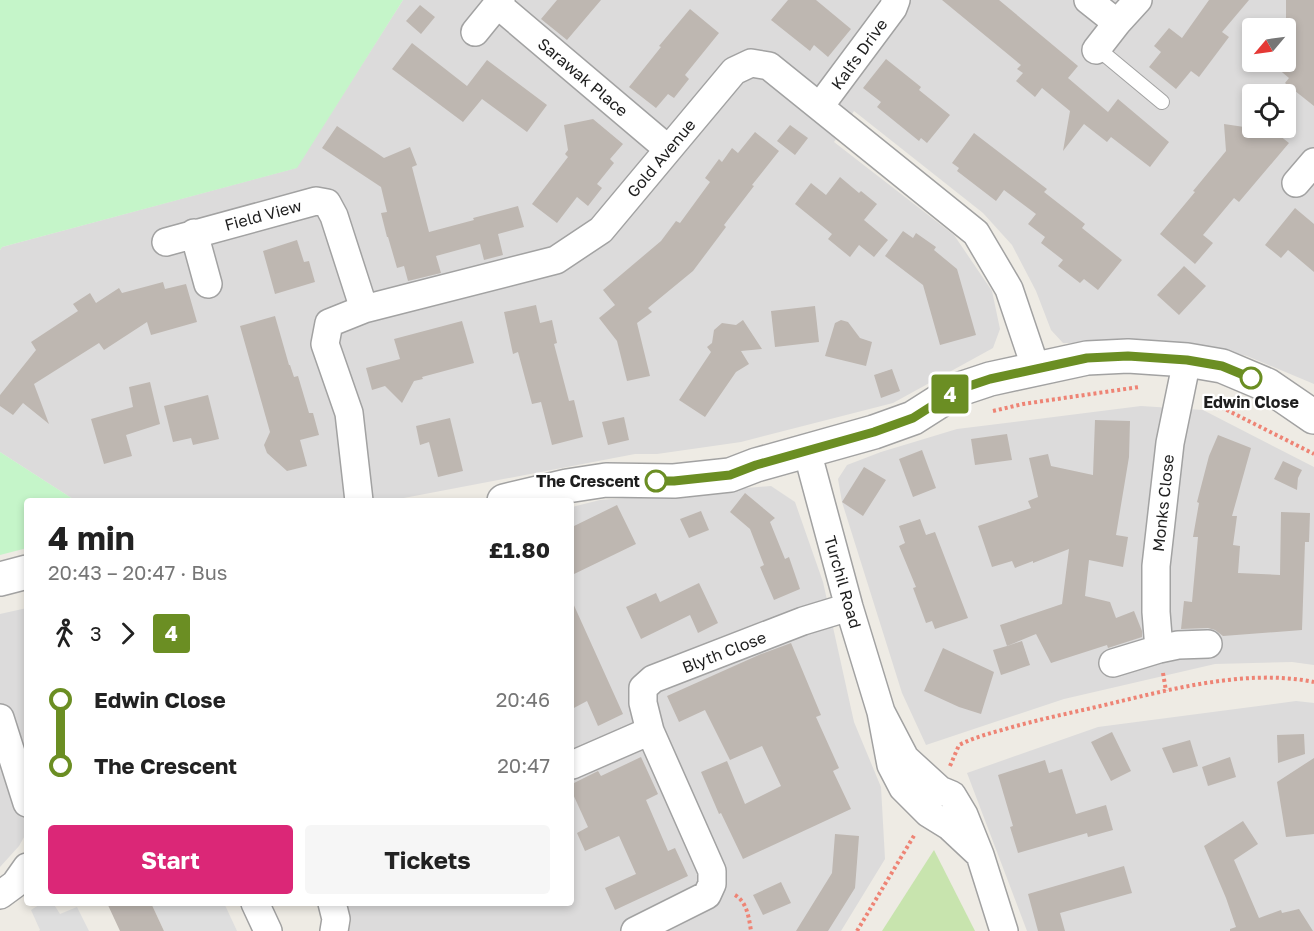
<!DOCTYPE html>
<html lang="en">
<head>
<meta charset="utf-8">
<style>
	body { margin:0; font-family:"Golos Text",sans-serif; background:#f6f6f6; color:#222; height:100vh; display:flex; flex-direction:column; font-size:22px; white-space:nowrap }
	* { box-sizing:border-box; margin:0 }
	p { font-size:20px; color:#767676 }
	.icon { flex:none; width:33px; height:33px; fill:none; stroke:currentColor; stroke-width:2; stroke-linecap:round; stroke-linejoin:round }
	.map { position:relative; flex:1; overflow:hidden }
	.drawer { position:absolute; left:24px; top:498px; width:550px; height:408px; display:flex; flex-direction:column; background:#fff; border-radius:6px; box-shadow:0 3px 9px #0003 }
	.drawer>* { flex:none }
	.badge { padding:0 12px; border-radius:4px; font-size:21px; line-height:39px }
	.needle { width:39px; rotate:241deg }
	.fabs { position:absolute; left:1242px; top:18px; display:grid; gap:12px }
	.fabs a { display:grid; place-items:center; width:54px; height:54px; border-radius:6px; background:#fff; box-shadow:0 3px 9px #0003; font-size:30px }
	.map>.badge { position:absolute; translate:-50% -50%; box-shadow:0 0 0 3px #fff }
	.legs { display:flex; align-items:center; gap:9px; height:66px; padding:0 24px; font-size:20px }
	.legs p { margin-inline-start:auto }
	.head { display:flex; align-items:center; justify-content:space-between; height:102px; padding:0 24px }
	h1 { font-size:33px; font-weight:700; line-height:45px }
	.button { display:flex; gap:12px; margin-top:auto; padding:12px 24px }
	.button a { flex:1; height:69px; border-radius:6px; background:#db2777; color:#fff; font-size:24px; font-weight:700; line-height:69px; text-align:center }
	.button a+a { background:#f6f6f6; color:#222 }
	ul { padding:0 24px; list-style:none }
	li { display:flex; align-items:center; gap:21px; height:66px; font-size:22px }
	li i { display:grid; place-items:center; width:9px; height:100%; margin:0 8px; background:currentColor }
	li i::after { content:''; width:15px; height:15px; margin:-8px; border:4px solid; border-radius:50%; background:#fff }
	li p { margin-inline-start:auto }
	li:first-child i { background:linear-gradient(#0000 50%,currentColor 0) }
	li:last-child i { background:linear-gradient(currentColor 50%,#0000 0) }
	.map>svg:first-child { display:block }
	.residential { fill:#dcdbdb; fill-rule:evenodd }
	.grass { fill:#c8e4ae }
	.park { fill:#c5f5c9 }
	.parking { fill:#dedede }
	.building { fill:#beb7b1 }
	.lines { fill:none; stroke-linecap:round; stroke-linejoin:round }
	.service-casing { stroke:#a2a2a2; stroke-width:16 }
	.minor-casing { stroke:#a2a2a2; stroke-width:30 }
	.tertiary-casing { stroke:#a2a2a2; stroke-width:36 }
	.path { stroke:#ee8475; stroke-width:4; stroke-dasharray:3 3; stroke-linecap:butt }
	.service { stroke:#fff; stroke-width:14 }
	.minor { stroke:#fff; stroke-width:27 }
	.tertiary { stroke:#fff; stroke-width:33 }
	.line-1-casing { stroke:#fff; stroke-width:14 }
	.line-1 { stroke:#6b8e23; stroke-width:9 }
	.stop-1-dot { fill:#fff; stroke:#6b8e23; stroke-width:3 }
	.labels { text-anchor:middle; stroke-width:4.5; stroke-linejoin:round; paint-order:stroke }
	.street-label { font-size:16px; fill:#1e1e1e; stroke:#fff }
	.stop-label { font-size:16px; font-weight:bold; fill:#1e1e1e; stroke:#fff }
</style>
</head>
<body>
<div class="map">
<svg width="1314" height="931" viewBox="0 0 1314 931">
	<rect width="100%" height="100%" fill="#eeebe4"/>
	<!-- residential -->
	<path class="residential" d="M403 0H1314V384L1247 356 1186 342 1063 343 1051 330 1036 291 1012 245 983 213 854 111 834 142 954 235 992 291 1000 329 993 348 893 403 741 442 657 454H635L388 501H76L0 452V250L2 247 296 168ZM1252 28H1286V62H1252ZM1252 94H1286V128H1252Z
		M1141 406 1203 410 1314 467V665L1292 662 1215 664 1064 699 926 745 902 693 842 502 838 479 847 465 881 452 957 429Z
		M771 486 795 502 823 582 854 722 881 787 885 859 841 931H348L351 923 346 903H572V507L600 500Z
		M27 608V832L19 846 0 867V614Z
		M1296 701 1314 703V931H1027L967 773 1098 727Z"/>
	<!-- grass -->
	<path class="grass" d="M934 850 975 931H882Z"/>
	<!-- park -->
	<path class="park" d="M0 0H403L297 168 2 247 0 250Z
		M0 452 76 501H27V548L0 555Z"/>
	<!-- parking -->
	<path class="parking" d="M42 903H53L60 914 77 907 89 931H39L40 930 31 910Z
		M151 903H224L237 931H164Z"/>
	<!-- building -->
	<path class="building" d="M557 0H601L567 40 541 19Z
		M788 0H816L851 29 828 57 814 45 810 51 771 20Z
		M942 0H999L1078 66 1068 78 1108 112 1118 99 1169 142 1150 167 1111 137 1107 142 1084 124 1063 151 1070 111 1042 88 1035 97 1016 81 1023 73 1017 69 1021 65Z
		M1209 0H1249L1222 32 1229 37 1199 77 1191 71 1176 89 1149 67 1161 52 1154 46 1169 28 1182 38Z
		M1286 0H1314V106L1285 83 1289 78 1270 62H1286V28H1280L1286 21Z
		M420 5 435 17 421 34 406 21Z
		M690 9 719 33 685 75 689 79 674 98 668 94 656 108 629 87 661 47 659 46Z
		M412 43 467 86 487 60 547 105 527 132 482 99 463 122 392 69Z
		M886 59 921 87 919 90 950 115 927 143 921 138 919 141 877 107 881 102 863 88Z
		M593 119 623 144 610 159 614 163 597 184 602 188 588 206 577 197 557 223 532 204 568 157 565 154 568 150 564 125Z
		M1224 124 1251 128H1270L1289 143 1239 202 1234 198 1203 235 1213 243 1195 264 1160 234 1195 192 1193 191 1226 151Z
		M790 125 808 138 795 155 777 141Z
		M337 126 384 158 410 147 417 165 412 167 429 232 474 220 473 218 518 206 524 227 498 234 503 255 484 260 480 244 436 256 441 273 408 281 404 266 397 268 388 237H387L381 213 387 212 381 187 322 148Z
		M755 132 779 151 752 185 754 186 724 225 726 227 693 271 648 308 652 312 637 323 650 376 627 381 617 341 599 318 615 305 603 290 661 241 676 221 680 223 710 182 705 178 719 159 722 162 732 148 738 153Z
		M974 133 1047 189 1044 192 1085 224 1082 228 1122 260 1098 290 1084 279 1080 283 1058 266 1063 260 1041 243 1045 237 1028 224 1036 214 1004 190 996 201 957 171 959 168 952 163Z
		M840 177 859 193 861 191 877 204 864 220 888 240 874 257 859 245 850 257 828 239 832 234 795 204 811 183 826 195Z
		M1295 208 1314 224V272L1288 250 1281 258 1265 245Z
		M903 231 913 238 916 233 936 247 934 250 957 269 976 335 940 345 923 285 885 256Z
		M297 240 304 262 309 261 315 282 275 294 263 251Z
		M1184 266 1206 286 1179 315 1157 295Z
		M163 282 165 289 186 284 197 322 151 335 147 322 104 350 99 343 34 384 49 424 23 403 13 415 0 406V395L36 350 31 342 78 311 73 304 90 293 96 303 119 288 122 293Z
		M536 305 540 323 552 320 557 343 554 344 569 401 574 400 583 437 552 445 541 402 532 404 518 352 513 354 504 312Z
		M815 306 819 342 775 347 771 311Z
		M275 316 289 365H290L294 377 298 376 309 413H313L319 435 300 440 307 466 287 471 267 453 264 445 270 432 240 326Z
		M743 320 762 349 741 351 749 364 736 372 705 417 679 400 711 352 707 347 712 343 714 330 722 323 736 325Z
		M841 320 848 322 860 338 872 342 866 366 825 356 835 323Z
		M462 321 474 363 422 377 423 379 414 381 402 403 385 386 372 390 366 368 400 359 394 339Z
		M892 369 900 391 881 398 874 375Z
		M150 382 160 424 126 435 132 456 104 464 91 419 133 407 129 387Z
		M208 395 219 439 193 445 191 438 173 442 164 406Z
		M624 417 629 440 608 445 602 422Z
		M450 418 463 471 438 477 429 442 420 445 416 426Z
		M1095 420 1130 421 1129 457 1116 535 1128 537 1123 567 1089 560 1085 596 1110 602 1116 618 1134 611 1142 631V637L1108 648 1107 645 1051 663 1036 634 1007 646 1022 641 1030 665 1001 675 993 650 1007 646 1000 625 1062 604 1069 549 1033 563V561L1015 568 1012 561 992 567 978 526 1031 508 1028 501 1038 497 1029 458 1048 454 1051 466 1093 475Z
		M1007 434 1012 460 975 465 971 439Z
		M1218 435 1251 448 1232 516H1237L1233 545 1240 546 1238 573 1280 575 1281 512 1310 513 1309 542H1305L1302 630 1223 636 1215 630 1208 628 1181 629 1184 601 1192 602 1198 537H1193L1199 503 1197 502 1209 456Z
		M922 450 936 488 913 497 899 459Z
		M1283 461 1302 470 1298 478 1297 490 1274 479Z
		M864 467 886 480 863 516 842 502Z
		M745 493 775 518 770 522 785 559 789 557 800 589 774 600 760 567 764 565 750 529 730 512Z
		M617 505 636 544 572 575V527Z
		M701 511 709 530 689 538 680 519Z
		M920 519 926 535 935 532 968 618 935 629 932 621 926 623 913 588 916 587 899 546 905 543 899 526Z
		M699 583 718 623 698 633 690 615 641 639 626 607 656 593 660 602Z
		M572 601 623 714 598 726 587 701 572 709Z
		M791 643 821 715 816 717 839 768 833 771 851 809 743 859 721 813 719 814 701 772 727 761 745 804 781 786 762 746 730 760 705 710 679 722 667 696 761 654Z
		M943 648 994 672 981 714 959 707 924 691Z
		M1112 732 1131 771 1111 781 1091 742Z
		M1304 734 1305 754 1278 763 1277 735Z
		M1190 740 1198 766 1173 773 1162 748Z
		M641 757 658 794 646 800 668 851 675 848 688 876 615 910 605 888 636 874 619 836 585 851 577 833 588 827 572 792V784L598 771 601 776Z
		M1230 757 1236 777 1208 786 1202 767Z
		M1314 758V834L1286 837 1277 782Z
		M1045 760 1049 773 1062 769 1076 814 1106 805 1113 830 1088 837 1087 833 1018 853 1010 827 1013 826 998 775Z
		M1243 821 1258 844 1234 860 1259 918 1281 910 1282 913 1299 909 1313 931H1230V929L1236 927 1226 898 1204 846Z
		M835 834 859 836 855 888 828 931H796L832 873Z
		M1124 866 1132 893 1060 913 1065 931H1038L1028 894Z
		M781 882 791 903 763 915 753 895Z
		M107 903H151L164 931H120Z"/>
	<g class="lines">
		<!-- service casing -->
		<g class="service-casing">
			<path id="service" d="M1097 48 1162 102"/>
		</g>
		<!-- minor casing -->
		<g class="minor-casing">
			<path id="minor" d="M1088 0 1117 23
				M498 5 668 149
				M475 32 501 0
				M1096 50 1117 23 1138 0
				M820 106 893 8 896 0
				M1296 183 1314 162
				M194 233 208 284
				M166 242 316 201 327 203 334 216 364 309
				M807 451 849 607 881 712 891 765 903 788 928 813 949 826 980 855 964 815 952 795 940 790 905 758 881 712
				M359 501 349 413 325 344 329 323 364 309 556 260 601 230 734 71 751 63 769 66 976 233 1009 289 1036 369
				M1159 649 1156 612V566L1170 443 1187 360
				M1113 663 1159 649 1178 645 1208 644
				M0 718 27 803
				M572 765 650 731
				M980 855 1004 931
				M0 895 15 884 27 867
				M255 903 268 931
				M332 903 336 919 334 931
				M635 931 707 895 712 884V871L650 731 643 703V688L653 679 803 621 849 607"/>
		</g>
		<!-- tertiary casing -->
		<g class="tertiary-casing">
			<path id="tertiary" d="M504 501 567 486 606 480 674 481 730 475 756 465 874 432 913 418 957 390 990 379 1087 358 1128 356 1187 360 1222 366 1267 385 1314 417
				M0 579 27 572"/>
		</g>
		<!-- path -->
		<path class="path" d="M1205 399 1314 454
			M993 411 1023 404 1139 387
			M1163 673 1166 691
			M950 766 959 745C973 738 987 734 1002 730 1029 722 1056 716 1083 710 1155 694 1240 667 1314 682
			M735 895C747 902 749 918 751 931
			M857 931 915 834"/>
		<!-- service -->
		<use href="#service" class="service"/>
		<!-- minor -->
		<use href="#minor" class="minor"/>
		<!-- tertiary -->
		<use href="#tertiary" class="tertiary"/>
	</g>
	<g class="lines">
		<!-- line-1 casing -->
		<g class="line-1-casing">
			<path id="line-1" d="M656 481H674L730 475 756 465 874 432 913 418 957 390 990 379 1087 358 1128 356 1187 360 1222 366 1251 378"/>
		</g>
		<!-- line-1 -->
		<use href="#line-1" class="line-1"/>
	</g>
	<!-- markers -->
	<g class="stop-1-dot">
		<circle cx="1251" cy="378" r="10"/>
		<circle cx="656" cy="481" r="10"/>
	</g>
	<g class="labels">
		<!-- street labels -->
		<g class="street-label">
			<text transform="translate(859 54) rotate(-54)" y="6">Kalfs Drive</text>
			<text transform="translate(583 77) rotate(40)" y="6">Sarawak Place</text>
			<text transform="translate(661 158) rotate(-50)" y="6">Gold Avenue</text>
			<text transform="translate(263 215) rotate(-15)" y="6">Field View</text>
			<text transform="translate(1163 503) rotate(-84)" y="6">Monks Close</text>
			<text transform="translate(843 582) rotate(74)" y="6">Turchil Road</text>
			<text transform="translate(724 652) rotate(-21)" y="6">Blyth Close</text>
		</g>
		<!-- stop labels -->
		<g class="stop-label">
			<text x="1251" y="408">Edwin Close</text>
			<text x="640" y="487" text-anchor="end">The Crescent</text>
		</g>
	</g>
</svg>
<div class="fabs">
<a><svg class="needle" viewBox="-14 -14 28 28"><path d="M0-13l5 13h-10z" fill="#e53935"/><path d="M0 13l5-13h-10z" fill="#767676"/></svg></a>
<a><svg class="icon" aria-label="locate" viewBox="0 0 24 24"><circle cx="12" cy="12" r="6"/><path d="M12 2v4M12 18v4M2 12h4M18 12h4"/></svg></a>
</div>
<b class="badge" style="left:950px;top:394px;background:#6b8e23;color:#fff">4</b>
<section class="drawer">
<div class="head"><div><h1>4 min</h1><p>20:43 – 20:47 · Bus</p></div><b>£1.80</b></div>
<div class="legs"><svg class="icon" aria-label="walk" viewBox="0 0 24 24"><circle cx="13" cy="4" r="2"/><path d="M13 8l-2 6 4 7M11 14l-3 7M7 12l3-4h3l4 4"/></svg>3<svg class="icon" aria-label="forward" viewBox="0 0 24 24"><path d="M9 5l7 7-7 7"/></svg><b class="badge" style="background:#6b8e23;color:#fff">4</b></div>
<ul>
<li><i style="color:#6b8e23"></i><b>Edwin Close</b><p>20:46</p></li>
<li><i style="color:#6b8e23"></i><b>The Crescent</b><p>20:47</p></li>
</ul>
<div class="button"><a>Start</a><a>Tickets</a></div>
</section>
</div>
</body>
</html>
